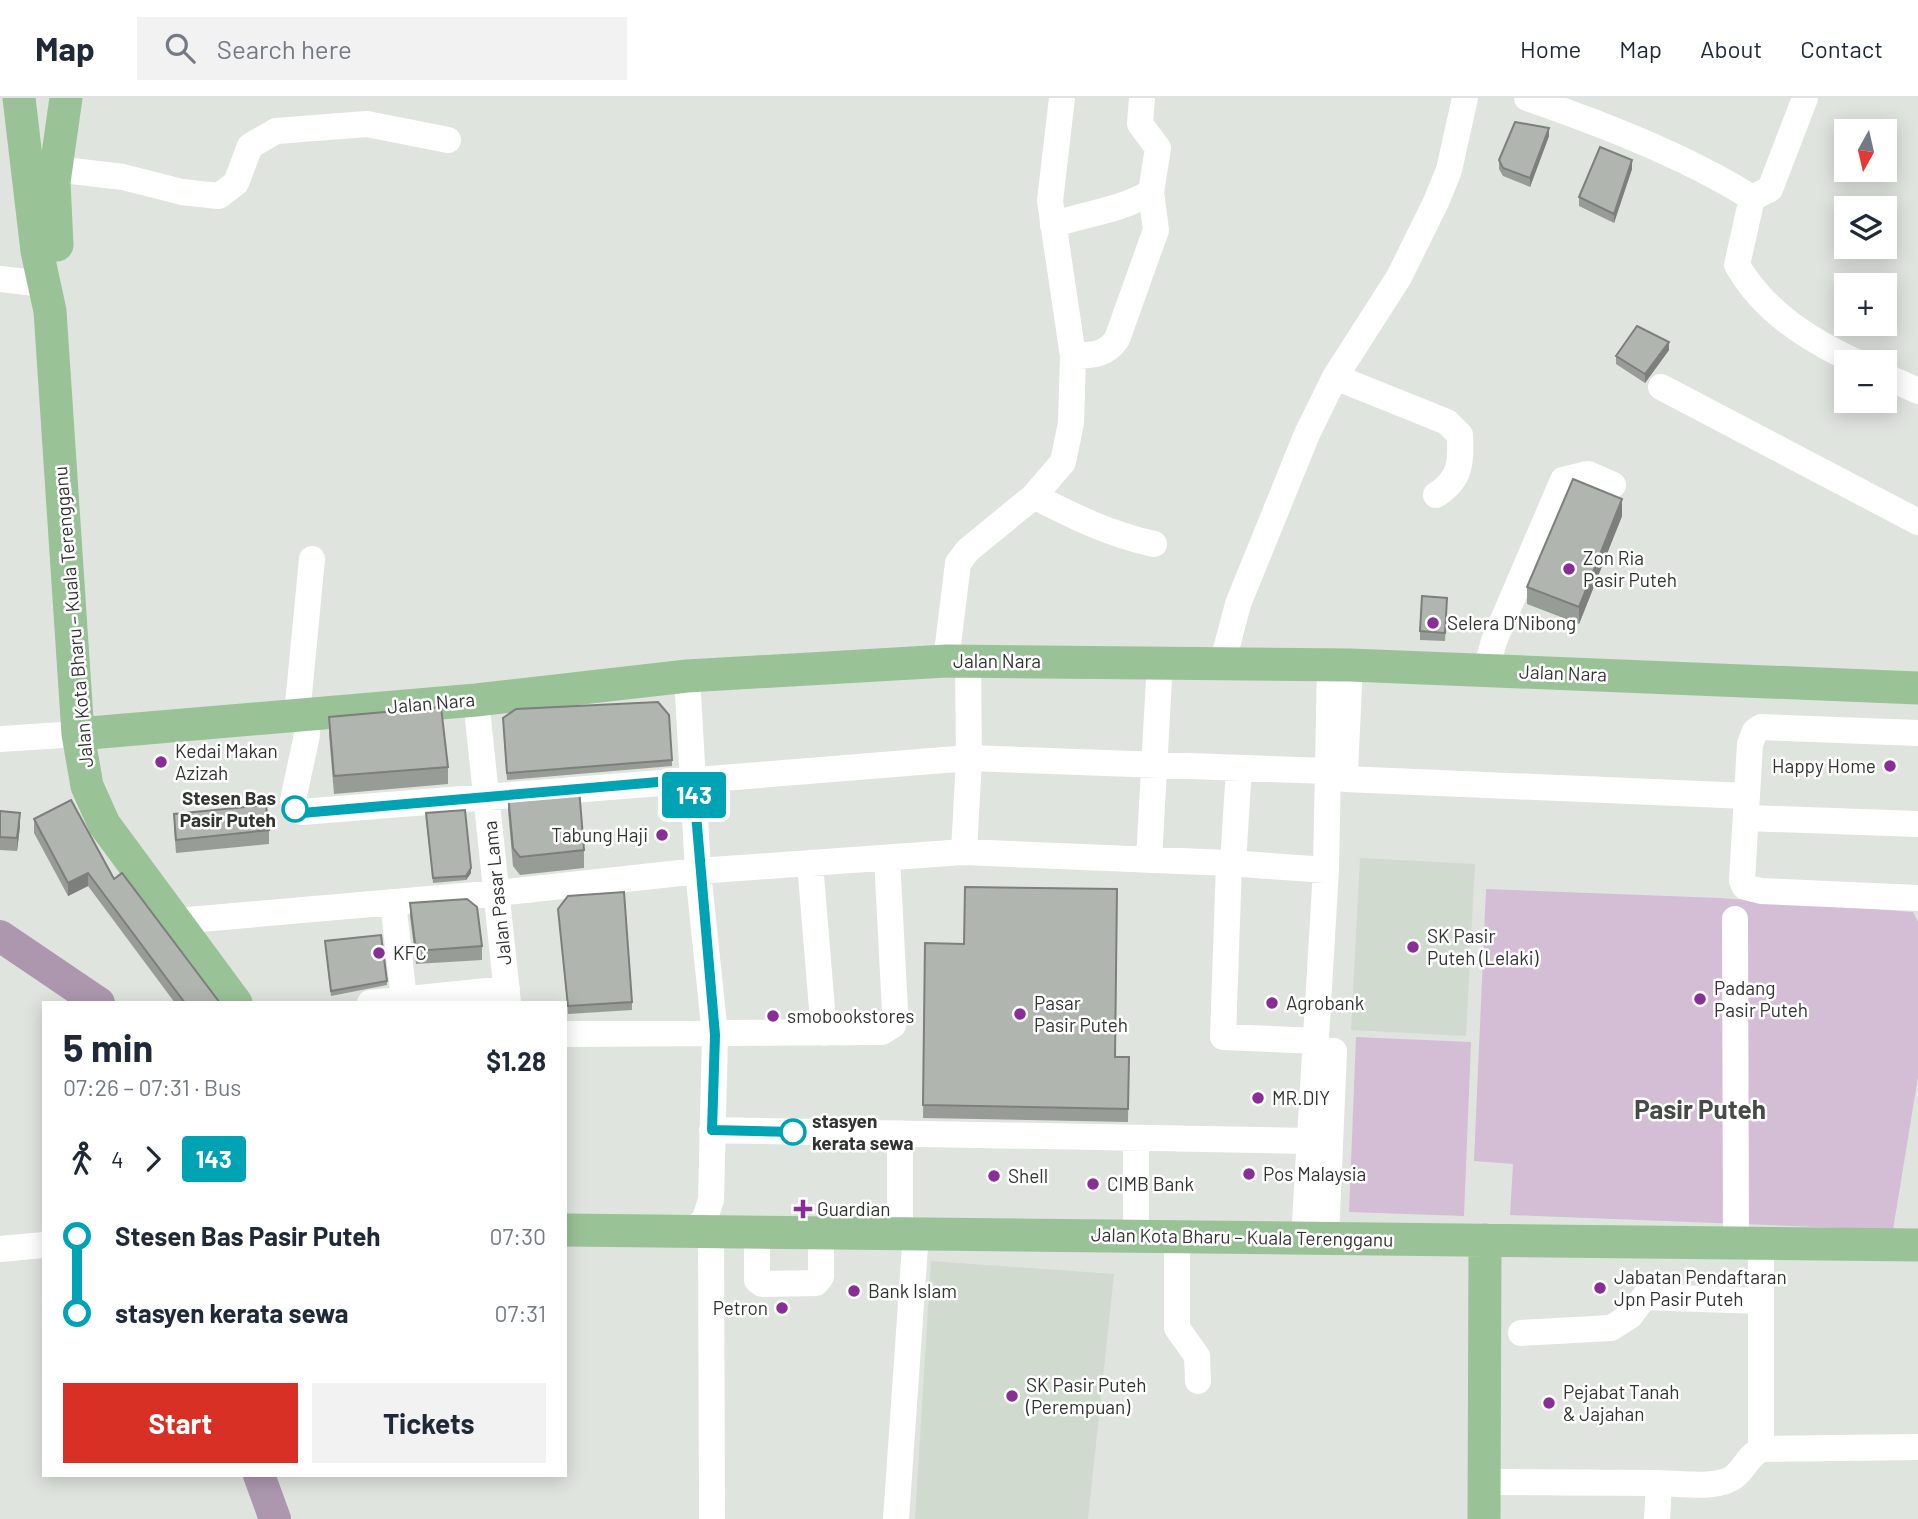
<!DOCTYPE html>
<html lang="en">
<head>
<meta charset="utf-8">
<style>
	body { margin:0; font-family:Barlow,sans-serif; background:#f2f2f3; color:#1f2937; height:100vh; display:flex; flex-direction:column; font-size:26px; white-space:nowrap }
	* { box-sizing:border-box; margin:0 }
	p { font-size:23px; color:#747a83 }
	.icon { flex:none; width:38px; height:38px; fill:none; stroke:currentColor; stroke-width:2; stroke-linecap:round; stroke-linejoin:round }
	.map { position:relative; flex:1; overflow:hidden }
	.drawer { position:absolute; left:42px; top:903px; width:525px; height:476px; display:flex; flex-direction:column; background:#fff; border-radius:0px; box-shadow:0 4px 18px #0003 }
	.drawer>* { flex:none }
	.badge { padding:0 14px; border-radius:5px; font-size:24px; line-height:46px }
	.needle { width:46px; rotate:188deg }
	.fabs { position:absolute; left:1834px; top:21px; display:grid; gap:14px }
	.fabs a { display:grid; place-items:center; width:63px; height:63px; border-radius:0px; background:#fff; box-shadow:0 4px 18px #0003; font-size:35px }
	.map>.badge { position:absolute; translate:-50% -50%; box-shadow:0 0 0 4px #fff }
	.legs { display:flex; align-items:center; gap:10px; height:77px; padding:0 21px; font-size:23px }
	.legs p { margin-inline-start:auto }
	.overview { display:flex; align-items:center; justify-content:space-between; height:119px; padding:0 21px }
	h1 { font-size:38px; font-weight:700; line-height:52px }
	.button { display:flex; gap:14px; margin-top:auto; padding:14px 21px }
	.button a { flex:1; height:80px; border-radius:0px; background:#d93025; color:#fff; font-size:28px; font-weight:700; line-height:80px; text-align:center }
	.button a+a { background:#f2f2f3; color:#1f2937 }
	ul { padding:0 21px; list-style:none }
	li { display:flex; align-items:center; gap:24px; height:77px; font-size:26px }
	li i { display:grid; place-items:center; width:10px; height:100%; margin:0 9px; background:currentColor }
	li i::after { content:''; width:18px; height:18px; margin:-9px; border:5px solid; border-radius:50%; background:#fff }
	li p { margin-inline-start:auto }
	li:first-child i { background:linear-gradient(#0000 50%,currentColor 0) }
	li:last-child i { background:linear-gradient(currentColor 50%,#0000 0) }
	header { display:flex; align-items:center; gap:42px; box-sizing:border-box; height:98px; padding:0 35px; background:#fff; border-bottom:2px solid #e0e1e3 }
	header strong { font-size:33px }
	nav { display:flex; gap:38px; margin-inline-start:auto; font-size:24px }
	.search { width:490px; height:63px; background:#f2f2f3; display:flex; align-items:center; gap:18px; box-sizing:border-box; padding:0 24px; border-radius:0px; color:#747a83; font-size:26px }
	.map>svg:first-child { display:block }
	.built { fill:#d0dacf }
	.green { fill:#d3bed6 }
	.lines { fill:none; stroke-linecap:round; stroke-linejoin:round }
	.river { stroke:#ac97af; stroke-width:32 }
	.minor { stroke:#fff; stroke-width:26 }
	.major { stroke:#9ac297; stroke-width:33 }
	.wall { fill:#989c97 }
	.shaded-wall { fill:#7c7f7b }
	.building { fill:#b1b5b0; stroke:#7c7f7b; stroke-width:2 }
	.line-1-casing { stroke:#fff; stroke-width:16 }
	.line-1 { stroke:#00a3b4; stroke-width:10 }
	.poi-dot { fill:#892d97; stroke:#fff; stroke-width:2.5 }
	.stop-1-dot { fill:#fff; stroke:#00a3b4; stroke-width:3.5 }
	.labels { text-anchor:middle; stroke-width:5; stroke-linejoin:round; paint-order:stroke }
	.poi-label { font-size:19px; fill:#323432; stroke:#fff; text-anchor:start }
	.street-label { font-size:19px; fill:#323432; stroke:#fff }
	.stop-label { font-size:19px; font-weight:bold; fill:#323432; stroke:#fff; text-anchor:end }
	.district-label { font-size:26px; font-weight:bold; fill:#474b47; stroke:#fff }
</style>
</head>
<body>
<header>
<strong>Map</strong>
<div class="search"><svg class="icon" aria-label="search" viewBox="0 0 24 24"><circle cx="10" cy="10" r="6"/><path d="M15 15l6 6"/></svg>Search here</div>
<nav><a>Home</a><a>Map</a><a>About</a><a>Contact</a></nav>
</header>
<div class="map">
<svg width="1918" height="1421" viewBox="0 0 1918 1421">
	<rect width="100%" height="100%" fill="#e0e4df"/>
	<!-- built -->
	<path class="built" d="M1360 760 1475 766 1466 938 1351 932Z
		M931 1163 1114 1176 1088 1421H915Z"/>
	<!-- green -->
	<path class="green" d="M1486 791 1720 800 1913 814 1918 824V979L1893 1132 1510 1117 1513 1066 1474 1063Z
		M1356 939 1471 944 1464 1118 1349 1114Z"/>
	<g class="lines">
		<!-- river -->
		<path class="river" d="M0 838 99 905
			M259 1377 275 1421"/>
		<!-- minor -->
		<path class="minor" d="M1527 0C1600 25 1688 59 1752 100L1737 167C1764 214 1808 241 1856 264
			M55 74 64 72 123 79 182 94 219 98 236 85 250 48 276 33 367 26 448 42
			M1752 100 1770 91 1805 0
			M1053 127C1087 115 1120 113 1151 94L1158 50 1140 26 1142 0
			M0 181 44 186
			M1073 258C1092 257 1105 258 1117 241L1156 132 1151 94
			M1885 278 1918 293
			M1335 279 1447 324 1460 337C1461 365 1461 381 1436 397
			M1661 289 1918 424
			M1034 398C1074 419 1110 436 1154 446
			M946 563 958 465 968 452 1034 398 1063 364 1071 325 1073 258 1050 103 1062 0
			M1223 563 1238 506 1307 336 1335 279 1399 179 1436 104 1449 72 1465 0
			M1486 572 1494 543 1563 382 1588 376 1613 387
			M687 578 698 773 715 937 711 1102 704 1123 689 1133
			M476 602 508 905
			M308 616 307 637 293 702 295 711 302 714 969 660 1328 673
			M297 617 312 461
			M1918 635 1761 629 1755 633 1750 646 1742 783 1745 789 1761 793 1918 800
			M0 641 78 636
			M1345 673 1350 567
			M1345 681 1747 698
			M1746 720 1918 726
			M964 754 969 660 968 563
			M1149 762 1160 563
			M810 765 824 935
			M1229 765 1223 939 1317 943
			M1233 765 1239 670
			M393 804 404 901
			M1735 821 1736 1144
			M177 823 498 795 698 773 964 754 1229 765 1326 772
			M370 905 507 891
			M565 936 882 934 893 927 895 913 887 760
			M712 1032 1310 1043
			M711 1133 712 1421
			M757 1134V1182L762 1186 816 1185 821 1179V1134
			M900 1134V1036
			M1136 1138V1040
			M1177 1140V1230L1197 1258 1198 1283
			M1304 1140 1326 772 1330 566
			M1326 1140 1334 953
			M1761 1145V1351
			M0 1151 44 1147
			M1521 1235 1611 1230 1630 1218 1644 1199 1761 1203
			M1483 1384 1659 1385 1657 1421
			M1659 1385C1679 1385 1719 1392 1735 1378 1747 1368 1745 1361 1761 1351L1918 1349
			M896 1421 916 1134"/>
		<!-- major -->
		<path class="major" d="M19 0 37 153 50 213 78 636 87 688 104 726 236 905
			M57 147 54 84 66 0
			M78 636 476 602 687 578 946 563 1350 567 1918 590
			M565 1132 1918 1147
			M1484 1421 1485 1142"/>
	</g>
	<!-- wall -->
	<path class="wall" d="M1549 38 1530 89 1503 78 1499 71V62Z
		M1632 71 1614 125 1579 108V99Z
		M1669 252 1645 285 1616 266V258Z
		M1622 418 1579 526 1527 506V489Z
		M1447 508 1445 543 1420 542V533Z
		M329 619 448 669V686L334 696 329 637Z
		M503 627 672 662V668L507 682Z
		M508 696 584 752V770L520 777 513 768 508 713Z
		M0 713 20 728 17 753 0 752Z
		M174 716 269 732V746L176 755 174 730Z
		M426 720 471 775 466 782 433 785Z
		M34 721 114 781 220 905H175L88 788 68 798 34 735Z
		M410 805 482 848V862L416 866 410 818Z
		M558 811 632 904V912L568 916Z
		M925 845 1115 959H1129L1128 1024 923 1020Z
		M325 847 387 883V887L331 898Z"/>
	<!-- shaded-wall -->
	<path class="shaded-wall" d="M1549 30V38L1530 89V80Z
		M1632 62V71L1614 125V116Z
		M1669 244V252L1645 285V276Z
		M1622 401V418L1579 526V509Z
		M20 715V728L17 753V740Z
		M471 770V775L466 782V778Z
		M88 775V788L68 798V785Z"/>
	<!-- building -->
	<path class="building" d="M1515 24 1549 30 1530 80 1503 70 1499 62Z
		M1600 49 1632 62 1614 116 1579 99Z
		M1637 228 1669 244 1645 276 1616 258Z
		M1573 381 1622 401 1579 509 1527 489Z
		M1422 498 1447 500 1445 535 1420 533Z
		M658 604 669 617 672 662 507 675 503 620 516 611Z
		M441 609 448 669 334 678 329 619Z
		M579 690 584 752 520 759 513 750 508 696Z
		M71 702 114 781 122 775 220 905H185L88 775 68 785 34 721Z
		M266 707 269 732 176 742 174 716Z
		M465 712 471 770 466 778 433 780 426 715Z
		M0 713 20 715 17 740 0 739Z
		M965 789 1117 791 1115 959H1129L1128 1011 923 1007 925 845 964 846Z
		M624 794 632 904 568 908 558 811 568 798Z
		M467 801 477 809 482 848 416 853 410 805Z
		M381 837 387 883 331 893 325 843Z"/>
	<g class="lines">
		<!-- line-1 casing -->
		<g class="line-1-casing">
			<path id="line-1" d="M295 711 302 715 693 681 715 937 712 1032 793 1034"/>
		</g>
		<!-- line-1 -->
		<use href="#line-1" class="line-1"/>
	</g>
	<!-- markers -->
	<g class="poi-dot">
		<circle cx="1569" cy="471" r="7"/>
		<circle cx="1433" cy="525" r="7"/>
		<circle cx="161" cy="664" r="7"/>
		<circle cx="1890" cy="668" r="7"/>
		<circle cx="662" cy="737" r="7"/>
		<circle cx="1413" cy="849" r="7"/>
		<circle cx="379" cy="855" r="7"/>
		<circle cx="1700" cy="901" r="7"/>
		<circle cx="1272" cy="905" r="7"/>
		<circle cx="1020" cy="916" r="7"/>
		<circle cx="773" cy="918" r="7"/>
		<circle cx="1258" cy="1000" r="7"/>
		<circle cx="1249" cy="1076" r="7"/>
		<circle cx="994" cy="1078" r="7"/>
		<circle cx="1093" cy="1086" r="7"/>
		<path d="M799.5 1100.5h7v7h7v7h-7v7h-7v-7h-7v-7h7z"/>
		<circle cx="1600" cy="1190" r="7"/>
		<circle cx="854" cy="1193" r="7"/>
		<circle cx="782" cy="1210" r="7"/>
		<circle cx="1012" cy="1298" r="7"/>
		<circle cx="1549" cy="1305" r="7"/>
	</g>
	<g class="stop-1-dot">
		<circle cx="295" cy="711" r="12"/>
		<circle cx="793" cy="1034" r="12"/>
	</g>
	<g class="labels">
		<!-- poi labels -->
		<g class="poi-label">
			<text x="1583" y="467">Zon Ria<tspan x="1583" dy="22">Pasir Puteh</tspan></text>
			<text x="1447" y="532">Selera D’Nibong</text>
			<text x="175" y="660">Kedai Makan<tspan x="175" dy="22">Azizah</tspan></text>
			<text x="1876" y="675" text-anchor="end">Happy Home</text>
			<text x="648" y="744" text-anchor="end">Tabung Haji</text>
			<text x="1427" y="845">SK Pasir<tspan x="1427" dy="22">Puteh (Lelaki)</tspan></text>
			<text x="393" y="862">KFC</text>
			<text x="1714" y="897">Padang<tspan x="1714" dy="22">Pasir Puteh</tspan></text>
			<text x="1034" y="912">Pasar<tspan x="1034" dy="22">Pasir Puteh</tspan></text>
			<text x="1286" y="912">Agrobank</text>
			<text x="787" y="925">smobookstores</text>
			<text x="1272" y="1007">MR.DIY</text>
			<text x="1263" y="1083">Pos Malaysia</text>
			<text x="1008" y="1085">Shell</text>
			<text x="1107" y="1093">CIMB Bank</text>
			<text x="817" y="1118">Guardian</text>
			<text x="1614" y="1186">Jabatan Pendaftaran<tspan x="1614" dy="22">Jpn Pasir Puteh</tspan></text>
			<text x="868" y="1200">Bank Islam</text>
			<text x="768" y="1217" text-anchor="end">Petron</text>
			<text x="1026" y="1294">SK Pasir Puteh<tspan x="1026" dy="22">(Perempuan)</tspan></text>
			<text x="1563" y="1301">Pejabat Tanah<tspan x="1563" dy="22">&amp; Jajahan</tspan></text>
		</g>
		<!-- street labels -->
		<g class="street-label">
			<text transform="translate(73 519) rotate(-95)" y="7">Jalan Kota Bharu – Kuala Terengganu</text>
			<text x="997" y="570">Jalan Nara</text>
			<text transform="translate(1563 575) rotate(2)" y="7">Jalan Nara</text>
			<text transform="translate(431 605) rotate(-5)" y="7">Jalan Nara</text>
			<text transform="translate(497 795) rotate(-96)" y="7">Jalan Pasar Lama</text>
			<text transform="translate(1242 1139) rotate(1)" y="7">Jalan Kota Bharu – Kuala Terengganu</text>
		</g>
		<!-- stop labels -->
		<g class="stop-label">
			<text x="276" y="707">Stesen Bas<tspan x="276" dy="22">Pasir Puteh</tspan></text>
			<text x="812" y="1030" text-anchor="start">stasyen<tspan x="812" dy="22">kerata sewa</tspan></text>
		</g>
		<!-- district labels -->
		<g class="district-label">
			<text x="1700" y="1021">Pasir Puteh</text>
		</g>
	</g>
</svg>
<div class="fabs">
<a><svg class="needle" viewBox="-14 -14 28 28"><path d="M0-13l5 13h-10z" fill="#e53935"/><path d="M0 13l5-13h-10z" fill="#747a83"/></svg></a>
<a><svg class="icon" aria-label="layers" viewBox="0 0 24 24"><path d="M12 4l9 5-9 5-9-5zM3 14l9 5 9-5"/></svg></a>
<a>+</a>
<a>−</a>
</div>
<b class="badge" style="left:694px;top:697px;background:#00a3b4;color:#fff">143</b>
<section class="drawer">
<div class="overview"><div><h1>5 min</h1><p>07:26 – 07:31 · Bus</p></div><b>$1.28</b></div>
<div class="legs"><svg class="icon" aria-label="walk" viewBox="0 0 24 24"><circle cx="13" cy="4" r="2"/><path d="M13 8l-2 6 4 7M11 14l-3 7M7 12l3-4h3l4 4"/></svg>4<svg class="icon" aria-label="forward" viewBox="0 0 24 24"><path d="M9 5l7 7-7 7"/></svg><b class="badge" style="background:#00a3b4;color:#fff">143</b></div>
<ul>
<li><i style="color:#00a3b4"></i><b>Stesen Bas Pasir Puteh</b><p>07:30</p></li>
<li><i style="color:#00a3b4"></i><b>stasyen kerata sewa</b><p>07:31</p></li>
</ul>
<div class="button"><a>Start</a><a>Tickets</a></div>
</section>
</div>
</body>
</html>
